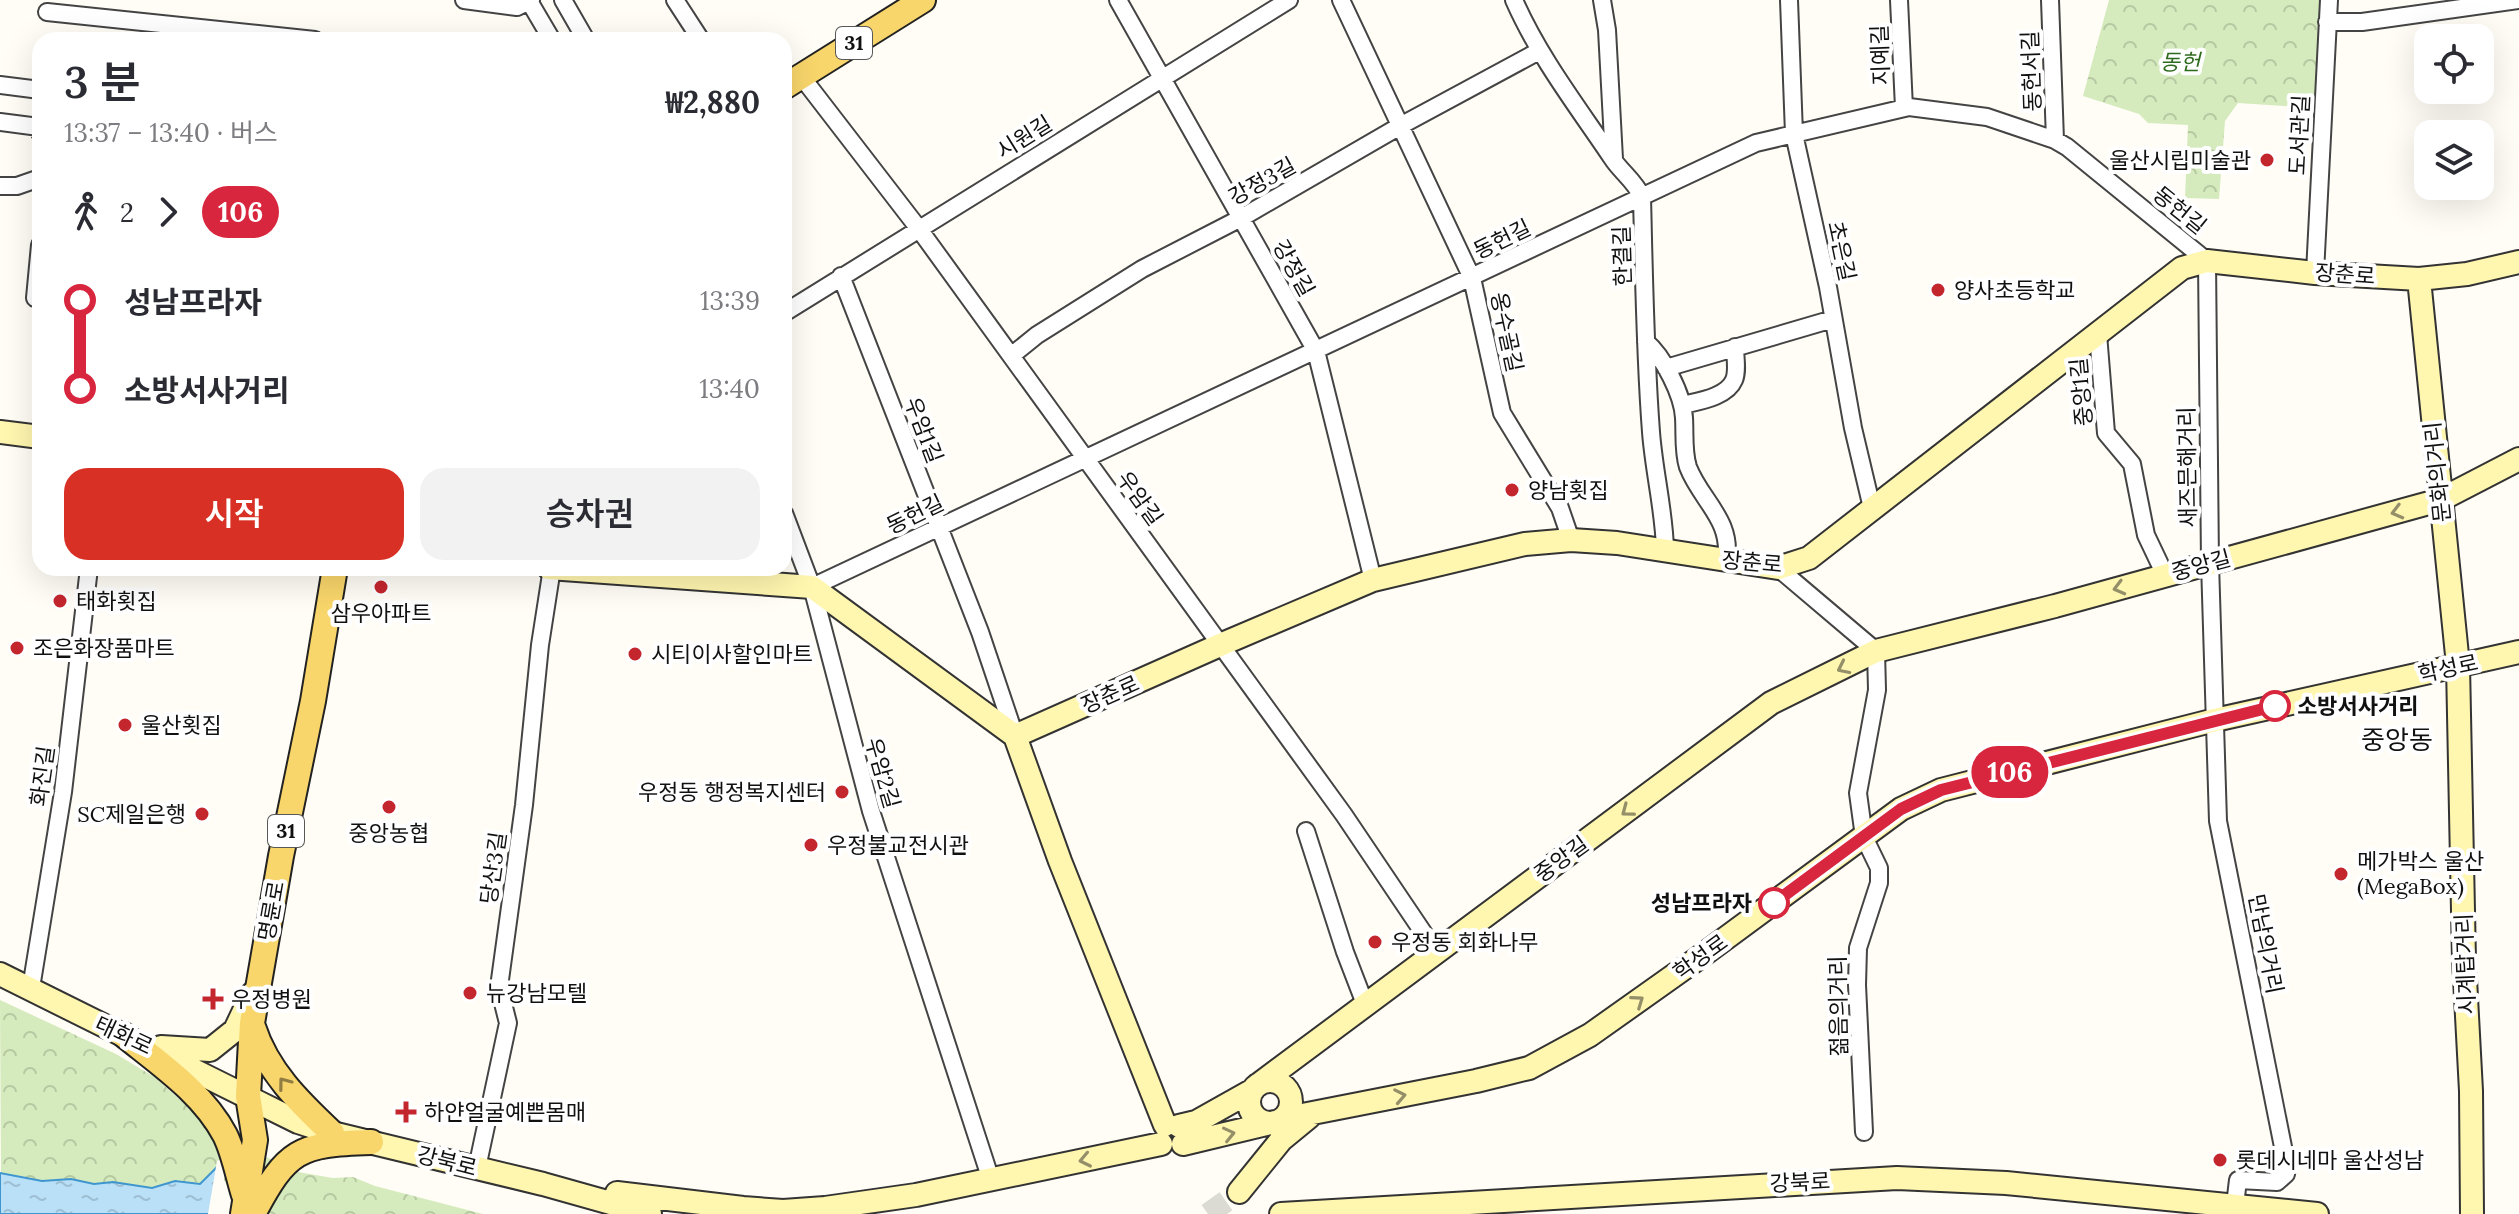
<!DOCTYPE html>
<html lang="ko">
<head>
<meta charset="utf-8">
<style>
	body { margin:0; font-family:Lora,"Noto Sans KR",serif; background:#f2f2f3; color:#2b2b33; height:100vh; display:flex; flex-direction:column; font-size:30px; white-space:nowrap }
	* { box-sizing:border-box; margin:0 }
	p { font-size:26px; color:#7c7c81 }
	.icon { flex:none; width:44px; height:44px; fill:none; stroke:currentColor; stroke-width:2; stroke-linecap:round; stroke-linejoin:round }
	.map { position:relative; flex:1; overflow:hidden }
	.panel { position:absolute; left:32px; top:32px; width:760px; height:544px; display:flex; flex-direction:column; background:#fff; border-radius:24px; box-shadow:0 8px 32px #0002 }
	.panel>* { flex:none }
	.badge { padding:0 16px; border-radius:26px; font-size:28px; line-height:52px }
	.fabs { position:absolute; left:2414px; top:24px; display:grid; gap:16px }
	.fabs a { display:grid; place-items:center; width:80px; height:80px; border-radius:16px; background:#fff; box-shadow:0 8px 32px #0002; font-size:40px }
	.map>.badge { position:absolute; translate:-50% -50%; box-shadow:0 0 0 4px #fff }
	.legs { display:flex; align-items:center; gap:12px; height:88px; padding:0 32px; font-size:26px }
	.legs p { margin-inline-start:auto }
	.overview { display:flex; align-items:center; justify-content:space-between; height:136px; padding:0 32px }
	h1 { font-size:44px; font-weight:600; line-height:60px }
	.primary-button { display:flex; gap:16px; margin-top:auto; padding:16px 32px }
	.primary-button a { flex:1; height:92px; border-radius:24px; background:#d93025; color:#fff; font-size:32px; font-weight:600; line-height:92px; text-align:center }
	.primary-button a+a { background:#f2f2f3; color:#2b2b33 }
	ul { padding:0 32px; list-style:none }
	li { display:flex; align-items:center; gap:28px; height:88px; font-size:30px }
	li i { display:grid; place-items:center; width:12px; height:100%; margin:0 10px; background:currentColor }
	li i::after { content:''; width:20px; height:20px; margin:-10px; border:6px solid; border-radius:50%; background:#fff }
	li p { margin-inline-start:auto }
	li:first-child i { background:linear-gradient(#0000 50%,currentColor 0) }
	li:last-child i { background:linear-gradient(currentColor 50%,#0000 0) }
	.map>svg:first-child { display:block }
	.park { fill:url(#park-crowns) }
	.water { fill:url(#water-ripples); stroke:#3f96cf; stroke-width:2 }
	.pier { fill:#fffdf5 }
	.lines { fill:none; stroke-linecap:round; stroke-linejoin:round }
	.secondary-tunnel { stroke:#dbdad3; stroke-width:22; stroke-dasharray:22 11; stroke-linecap:butt }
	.street-casing { stroke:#444; stroke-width:20 }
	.secondary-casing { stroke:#333; stroke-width:26 }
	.primary-casing { stroke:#222; stroke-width:28 }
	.street { stroke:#fff; stroke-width:16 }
	.secondary { stroke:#fff6b0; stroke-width:22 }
	.primary { stroke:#f9d66b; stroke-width:24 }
	.oneway { stroke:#948f68 }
	.oneway2 { stroke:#917d42 }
	.line-1-casing { stroke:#fff; stroke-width:18 }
	.line-1 { stroke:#d7263d; stroke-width:12 }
	.poi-dot { fill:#c4262e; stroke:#fff; stroke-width:3 }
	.stop-1-dot { fill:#fff; stroke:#d7263d; stroke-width:4 }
	.labels { text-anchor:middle; stroke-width:8; stroke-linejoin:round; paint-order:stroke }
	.shield { fill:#fff; stroke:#585858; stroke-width:2 }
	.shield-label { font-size:20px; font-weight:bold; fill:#111 }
	.street-label { font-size:22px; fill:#111; stroke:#fff }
	.park-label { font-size:22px; font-style:italic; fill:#2f6b1f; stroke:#fff }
	.poi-label { font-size:22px; fill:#111; stroke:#fff; text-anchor:start }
	.stop-label { font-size:22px; font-weight:bold; fill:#111; stroke:#fff; text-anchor:start }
	.quarter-label { font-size:26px; fill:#111; stroke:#fff }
</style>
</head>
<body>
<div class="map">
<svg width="2519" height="1214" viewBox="0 0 2519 1214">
	<defs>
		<pattern id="park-crowns" width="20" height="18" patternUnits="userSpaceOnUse" patternTransform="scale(2)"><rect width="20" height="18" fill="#d5ebbd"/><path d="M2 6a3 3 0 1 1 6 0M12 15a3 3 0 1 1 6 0" fill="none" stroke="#b6c8a1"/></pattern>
		<pattern id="water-ripples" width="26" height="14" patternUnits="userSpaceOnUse" patternTransform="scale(2)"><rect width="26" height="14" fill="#b9e0f7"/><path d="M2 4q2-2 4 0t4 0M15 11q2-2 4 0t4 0" fill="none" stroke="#9ebfd3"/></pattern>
	</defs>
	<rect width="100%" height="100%" fill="#fffdf5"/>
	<!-- park -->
	<path class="park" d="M2109 0H2322L2315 108 2238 103 2225 121 2219 199 2185 198 2188 125 2148 123 2139 114 2083 96Z
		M0 1000 116 1054 156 1078 217 1134 298 1172 333 1178 353 1177 375 1186 483 1214H259L200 1184 175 1181 152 1188 113 1182 94 1184 71 1179 42 1181 1 1175Z"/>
	<!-- water -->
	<path class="water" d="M222 1162 220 1181 259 1214H0V1173L42 1181 71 1179 94 1184 113 1182 152 1188 175 1181 200 1184Z"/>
	<!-- pier -->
	<path class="pier" d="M223 1158 226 1162 224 1180 236 1197 263 1214H208L217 1161Z"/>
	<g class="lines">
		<!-- secondary-tunnel -->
		<path class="secondary-tunnel" d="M1208 1214 1239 1192"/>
		<!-- street casing -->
		<g class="street-casing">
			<path id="street" d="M464 0 517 7 531 0
				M563 0 586 40
				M675 0 701 40
				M1118 0 1316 351 1373 580
				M1341 0 1472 278 1502 413 1560 508 1571 540
				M1514 0C1539 57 1577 106 1612 158 1621 172 1635 181 1642 197 1644 276 1645 354 1651 432 1654 472 1664 510 1665 549
				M1602 0 1607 30 1614 159
				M1789 0 1794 134 1828 287 1853 428 1872 508
				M1899 0 1904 108
				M2050 0 2055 140
				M529 1 552 40
				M47 12 315 40
				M2327 22H2362L2518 0
				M801 76 919 229 1344 815 1435 950
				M0 85 40 90
				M0 122 39 127 40 133
				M0 186H17L40 178
				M40 245 35 298 40 299
				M2315 273 2329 0
				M841 276 980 632 1015 736
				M784 313 1289 0
				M2098 334 2106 433 2132 464 2146 535 2165 575
				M1646 342C1663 356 1683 395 1684 418 1685 433 1683 452 1688 467 1701 501 1733 520 1726 561
				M1011 356 1037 335 1142 269 1241 218 1400 126 1539 51
				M1666 368 1833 319
				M1683 405C1699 401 1727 397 1734 380 1738 371 1735 357 1735 347
				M784 513 812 587 871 811 991 1180
				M1778 568 1876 651 1877 690 1858 793 1864 837 1879 868V883L1858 948 1857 985 1864 1132
				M812 587 1756 143 1909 107 1987 117 2055 140 2067 147 2207 261 2210 563 2218 821 2287 1167 2286 1174 2277 1182 2238 1180 2235 1205
				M1306 831 1345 952 1365 1004
				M31 988 63 792 89 568
				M477 1168 508 1023 499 987 524 805 540 645 552 568"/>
		</g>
		<!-- secondary casing -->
		<g class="secondary-casing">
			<path id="secondary" d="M2419 279 2458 665 2464 960 2471 1091 2472 1214
				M0 432 40 437
				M549 568 812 587 1015 736 1220 645 1373 580 1525 544 1571 540 1617 543 1778 568 1809 558 2182 268 2207 261 2315 273 2419 279 2467 274 2519 262
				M1015 736 1060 861 1165 1125
				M0 974 298 1122 332 1133 543 1184 650 1214
				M161 1047 210 1050 235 1030 252 994
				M1249 1102a21 21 0 1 1 42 0a21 21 0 1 1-42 0Z
				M1258 1085 1771 703 1876 651 2055 606 2440 500 2519 459
				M1282 1119 1476 1081 1529 1068 1590 1035 1707 952 1901 809 1941 790 2215 720 2519 652
				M1179 1126 1196 1122 1253 1090
				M1183 1144 1275 1122
				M1239 1192 1281 1140 1309 1117
				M617 1193 743 1208 783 1211 825 1208 916 1195 1161 1144
				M1281 1214 1897 1178 2006 1183 2317 1214"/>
		</g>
		<!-- primary casing -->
		<g class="primary-casing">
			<path id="primary" d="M784 87 923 0
				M253 1027C267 1071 299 1102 332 1133
				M124 1035C160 1064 203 1093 225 1135 234 1153 238 1176 244 1195
				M243 1214 255 1140 248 1096 252 1023 281 856 313 701 335 568
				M253 1214C287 1150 298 1144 371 1142"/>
		</g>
		<!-- street -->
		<use href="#street" class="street"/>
		<!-- secondary -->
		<use href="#secondary" class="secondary"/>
		<!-- primary -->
		<use href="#primary" class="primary"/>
	</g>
	<!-- one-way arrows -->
	<defs><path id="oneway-chevron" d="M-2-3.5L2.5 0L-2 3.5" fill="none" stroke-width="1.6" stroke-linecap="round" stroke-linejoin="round" transform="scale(2)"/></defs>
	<g class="oneway">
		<use href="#oneway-chevron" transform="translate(2397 512) rotate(165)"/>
		<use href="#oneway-chevron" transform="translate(2119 588) rotate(165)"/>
		<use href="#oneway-chevron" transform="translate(1843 668) rotate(154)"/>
		<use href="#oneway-chevron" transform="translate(1627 811) rotate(143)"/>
		<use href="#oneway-chevron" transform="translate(1638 1001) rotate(-35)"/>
		<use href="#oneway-chevron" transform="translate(1400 1096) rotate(-11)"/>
		<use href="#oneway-chevron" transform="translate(1229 1134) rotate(-13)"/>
		<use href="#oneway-chevron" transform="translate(1085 1160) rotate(168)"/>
	</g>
	<use class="oneway2" href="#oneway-chevron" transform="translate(284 1083) rotate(-127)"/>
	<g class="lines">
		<!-- line-1 casing -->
		<g class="line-1-casing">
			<path id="line-1" d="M1774 903 1901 809 1941 790 2275 706"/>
		</g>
		<!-- line-1 -->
		<use href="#line-1" class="line-1"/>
	</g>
	<!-- markers -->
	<g class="poi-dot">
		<circle cx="2267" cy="160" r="8"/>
		<circle cx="1938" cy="290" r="8"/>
		<circle cx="1512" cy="490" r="8"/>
		<circle cx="381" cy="587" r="8"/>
		<circle cx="60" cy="601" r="8"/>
		<circle cx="17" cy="648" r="8"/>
		<circle cx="635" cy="654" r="8"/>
		<circle cx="125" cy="725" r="8"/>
		<circle cx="842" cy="792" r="8"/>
		<circle cx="389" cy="807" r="8"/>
		<circle cx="202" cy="814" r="8"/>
		<circle cx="811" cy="845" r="8"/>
		<circle cx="2341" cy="874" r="8"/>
		<circle cx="1375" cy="942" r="8"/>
		<circle cx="470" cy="993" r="8"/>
		<path d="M209 987h8v8h8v8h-8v8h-8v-8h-8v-8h8z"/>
		<path d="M402 1100h8v8h8v8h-8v8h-8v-8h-8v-8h8z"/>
		<circle cx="2220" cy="1160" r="8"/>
	</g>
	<g class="stop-1-dot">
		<circle cx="2275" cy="706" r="14"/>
		<circle cx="1774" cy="903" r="14"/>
	</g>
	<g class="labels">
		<!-- shield labels -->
		<g class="shield">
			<rect x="836" y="27" width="36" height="32" rx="6"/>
			<rect x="268" y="815" width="36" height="32" rx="6"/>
		</g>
		<g class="shield-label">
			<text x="854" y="50">31</text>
			<text x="286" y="838">31</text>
		</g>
		<!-- street labels -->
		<g class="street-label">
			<text transform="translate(1880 55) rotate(-92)" y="8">지예길</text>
			<text transform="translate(2031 71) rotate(-92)" y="8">동헌서길</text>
			<text transform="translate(2299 135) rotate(-87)" y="8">도서관길</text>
			<text transform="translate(1024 137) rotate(-32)" y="8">시원길</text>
			<text transform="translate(1262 181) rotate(-29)" y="8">강정3길</text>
			<text transform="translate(2180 210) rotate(39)" y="8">동헌길</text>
			<text transform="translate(1502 239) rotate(-26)" y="8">동헌길</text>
			<text transform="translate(1842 251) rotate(78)" y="8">초은길</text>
			<text transform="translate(1622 256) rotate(-92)" y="8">한결길</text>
			<text transform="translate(1294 268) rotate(61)" y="8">강정길</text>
			<text transform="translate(2345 274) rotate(4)" y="8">장춘로</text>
			<text transform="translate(1507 332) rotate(78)" y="8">옹수골길</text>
			<text transform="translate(2081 392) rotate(-95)" y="8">중앙1길</text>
			<text transform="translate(924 430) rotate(69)" y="8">우암1길</text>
			<text transform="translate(2187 467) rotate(-91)" y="8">새즈믄해거리</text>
			<text transform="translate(2437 472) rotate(-96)" y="8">문화의거리</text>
			<text transform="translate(1140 498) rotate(54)" y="8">우암길</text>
			<text transform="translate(915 514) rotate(-26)" y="8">동헌길</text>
			<text transform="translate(1752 562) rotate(5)" y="8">장춘로</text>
			<text transform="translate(2201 565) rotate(-15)" y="8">중앙길</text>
			<text transform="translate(2448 668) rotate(-12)" y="8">학성로</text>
			<text transform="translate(1110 694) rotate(-24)" y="8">장춘로</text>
			<text transform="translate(883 773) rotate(74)" y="8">우암2길</text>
			<text transform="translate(42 776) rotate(-82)" y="8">화진길</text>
			<text transform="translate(1561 859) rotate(-36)" y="8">중앙길</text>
			<text transform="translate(493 868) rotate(-82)" y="8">당산3길</text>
			<text transform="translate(271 911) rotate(-80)" y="8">명륜로</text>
			<text transform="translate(2266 944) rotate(79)" y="8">만남의거리</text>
			<text transform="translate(1700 957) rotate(-36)" y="8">학성로</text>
			<text transform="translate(2465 964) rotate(-92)" y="8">시계탑거리</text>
			<text transform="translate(1838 1006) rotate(-91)" y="8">젊음의거리</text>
			<text transform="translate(124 1035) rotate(25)" y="8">태화로</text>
			<text transform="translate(447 1161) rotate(14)" y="8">강북로</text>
			<text transform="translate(1800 1182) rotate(-3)" y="8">강북로</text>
		</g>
		<!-- park labels -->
		<g class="park-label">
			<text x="2180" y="70">동헌</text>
		</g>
		<!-- poi labels -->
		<g class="poi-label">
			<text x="2251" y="168" text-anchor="end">울산시립미술관</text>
			<text x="1954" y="298">양사초등학교</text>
			<text x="1528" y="498">양남횟집</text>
			<text x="76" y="609">태화횟집</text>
			<text x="381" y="621" text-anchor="middle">삼우아파트</text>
			<text x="33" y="656">조은화장품마트</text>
			<text x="651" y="662">시티이사할인마트</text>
			<text x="141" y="733">울산횟집</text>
			<text x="826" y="800" text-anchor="end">우정동 행정복지센터</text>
			<text x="186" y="822" text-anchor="end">SC제일은행</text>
			<text x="389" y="841" text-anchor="middle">중앙농협</text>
			<text x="827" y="853">우정불교전시관</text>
			<text x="2357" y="869">메가박스 울산<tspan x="2357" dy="25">(MegaBox)</tspan></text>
			<text x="1391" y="950">우정동 회화나무</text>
			<text x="486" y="1001">뉴강남모텔</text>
			<text x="231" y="1007">우정병원</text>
			<text x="424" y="1120">하얀얼굴예쁜몸매</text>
			<text x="2236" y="1168">롯데시네마 울산성남</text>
		</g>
		<!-- stop labels -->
		<g class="stop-label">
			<text x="2297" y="714">소방서사거리</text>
			<text x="1752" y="911" text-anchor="end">성남프라자</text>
		</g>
		<!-- quarter labels -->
		<g class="quarter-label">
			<text x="2397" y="749">중앙동</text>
		</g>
	</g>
</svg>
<div class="fabs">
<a><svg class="icon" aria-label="locate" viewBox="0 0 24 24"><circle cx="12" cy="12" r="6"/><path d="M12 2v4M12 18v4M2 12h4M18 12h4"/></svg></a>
<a><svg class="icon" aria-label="layers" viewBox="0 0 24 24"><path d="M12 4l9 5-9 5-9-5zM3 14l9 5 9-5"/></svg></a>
</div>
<b class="badge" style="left:2010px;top:772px;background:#d7263d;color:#fff">106</b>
<section class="panel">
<div class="overview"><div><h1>3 분</h1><p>13:37 – 13:40 · 버스</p></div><b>₩2,880</b></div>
<div class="legs"><svg class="icon" aria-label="walk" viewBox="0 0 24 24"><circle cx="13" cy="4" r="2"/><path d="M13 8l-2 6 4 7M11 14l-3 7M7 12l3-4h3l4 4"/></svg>2<svg class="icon" aria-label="forward" viewBox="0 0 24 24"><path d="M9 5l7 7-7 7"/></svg><b class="badge" style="background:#d7263d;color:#fff">106</b></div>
<ul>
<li><i style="color:#d7263d"></i><b>성남프라자</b><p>13:39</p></li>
<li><i style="color:#d7263d"></i><b>소방서사거리</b><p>13:40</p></li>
</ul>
<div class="primary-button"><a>시작</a><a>승차권</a></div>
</section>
</div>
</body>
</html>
